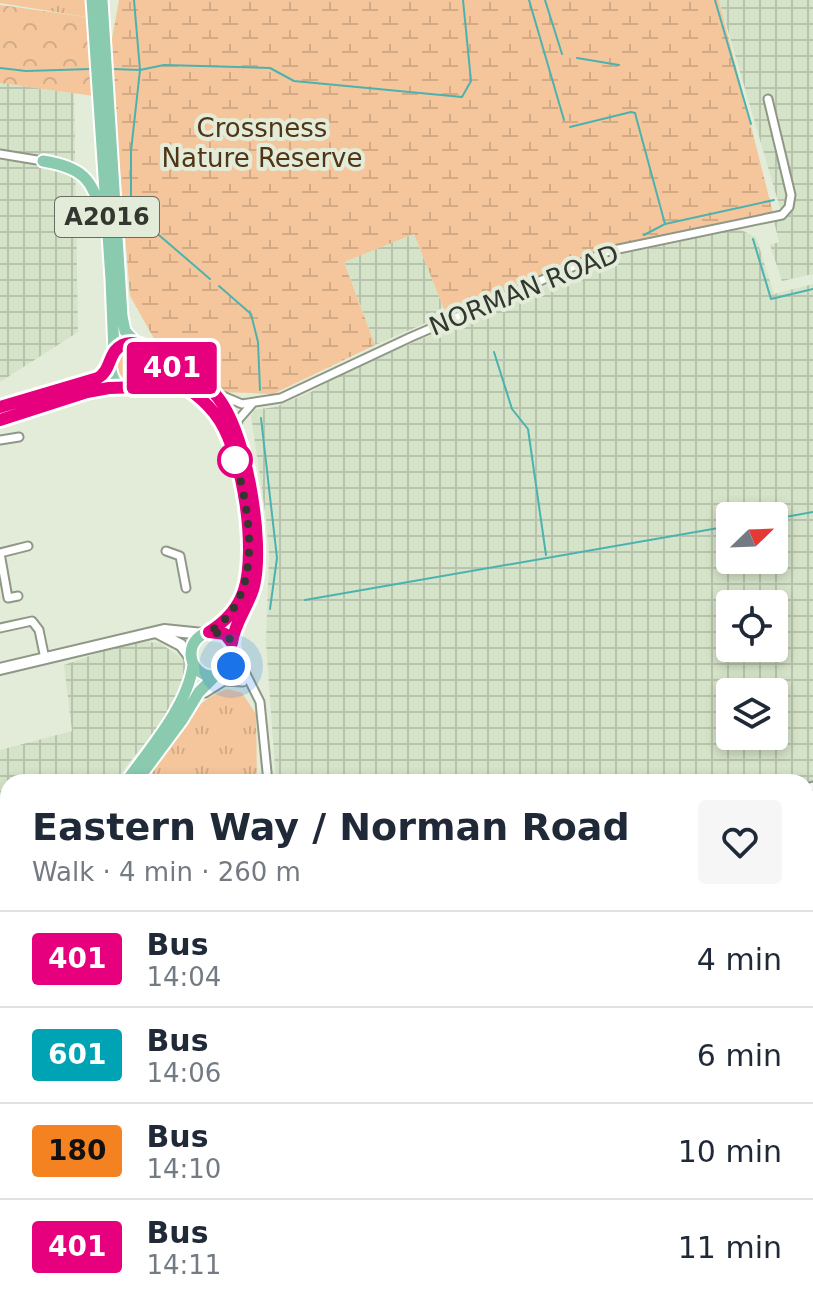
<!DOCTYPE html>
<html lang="en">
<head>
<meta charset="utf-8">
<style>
	body { margin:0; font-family:"DejaVu Sans",sans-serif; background:#f6f6f7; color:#1f2937; height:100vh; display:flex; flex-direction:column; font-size:30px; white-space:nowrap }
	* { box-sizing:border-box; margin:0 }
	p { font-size:26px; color:#747a83 }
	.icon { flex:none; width:44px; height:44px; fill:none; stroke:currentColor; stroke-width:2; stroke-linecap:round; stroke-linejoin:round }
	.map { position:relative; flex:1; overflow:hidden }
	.details { position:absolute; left:0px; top:774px; width:814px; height:536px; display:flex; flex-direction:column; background:#fff; border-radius:24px 24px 0 0; box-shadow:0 4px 12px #0003 }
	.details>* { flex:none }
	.badge { padding:0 16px; border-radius:6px; font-size:28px; line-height:52px }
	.needle { width:52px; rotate:67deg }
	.tools { position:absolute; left:716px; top:502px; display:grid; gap:16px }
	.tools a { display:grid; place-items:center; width:72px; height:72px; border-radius:8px; background:#fff; box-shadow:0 4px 12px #0003; font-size:40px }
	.you { position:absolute; width:40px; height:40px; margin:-20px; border:6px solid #fff; border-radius:50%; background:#1a73e8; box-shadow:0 0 0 12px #1a73e833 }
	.map>.badge { position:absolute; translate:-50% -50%; box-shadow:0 0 0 4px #fff }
	.round { display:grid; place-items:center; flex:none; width:84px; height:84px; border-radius:8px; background:#f6f6f7 }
	.overview { display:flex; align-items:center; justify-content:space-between; height:136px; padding:0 32px }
	h1 { font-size:38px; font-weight:700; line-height:60px }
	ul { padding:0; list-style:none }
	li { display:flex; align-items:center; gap:24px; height:96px; padding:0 32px; border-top:2px solid #e0e1e3 }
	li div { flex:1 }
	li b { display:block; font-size:30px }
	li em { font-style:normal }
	li .badge { min-width:88px; font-weight:700; text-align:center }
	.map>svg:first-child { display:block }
	.industrial { fill:url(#industrial-grid); fill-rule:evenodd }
	.grass { fill:url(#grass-tufts) }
	.forest { fill:url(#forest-crowns) }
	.wetland { fill:url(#wetland-marsh) }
	.water { fill:url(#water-waves); stroke:#4cb2af; stroke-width:2 }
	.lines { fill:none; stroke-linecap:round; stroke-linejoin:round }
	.stream { stroke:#4cb2af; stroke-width:2 }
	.minor-casing { stroke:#8f9886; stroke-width:11 }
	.tertiary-casing { stroke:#8f9886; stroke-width:13 }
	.secondary-casing { stroke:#8f9886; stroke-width:14 }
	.primary-casing { stroke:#fff; stroke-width:15 }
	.minor { stroke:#fff; stroke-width:7 }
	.tertiary { stroke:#fff; stroke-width:9 }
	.secondary { stroke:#fff; stroke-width:10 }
	.primary { stroke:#8acbb0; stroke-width:11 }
	.line-casing { stroke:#fff; stroke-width:18 }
	.line { stroke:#e6007e; stroke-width:12 }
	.walk { stroke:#333730; stroke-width:8; stroke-dasharray:0 14.4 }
	.stop-dot { fill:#fff; stroke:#e6007e; stroke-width:4 }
	.labels { text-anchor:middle; stroke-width:8; stroke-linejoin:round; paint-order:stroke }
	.shield { fill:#e2ecd8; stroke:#686d62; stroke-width:2 }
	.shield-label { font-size:24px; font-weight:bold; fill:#333730 }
	.park-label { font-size:26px; fill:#523517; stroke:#e2ecd8 }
	.street-label { font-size:26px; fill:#333730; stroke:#e2ecd8 }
</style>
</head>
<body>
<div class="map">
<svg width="813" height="1310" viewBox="0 0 813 1310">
	<defs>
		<pattern id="industrial-grid" width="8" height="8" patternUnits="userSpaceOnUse" patternTransform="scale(2)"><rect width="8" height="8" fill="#d5e3c8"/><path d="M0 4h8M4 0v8" fill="none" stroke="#b7c3ac"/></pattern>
		<pattern id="grass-tufts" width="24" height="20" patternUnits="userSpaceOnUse" patternTransform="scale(2)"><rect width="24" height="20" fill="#f5c69b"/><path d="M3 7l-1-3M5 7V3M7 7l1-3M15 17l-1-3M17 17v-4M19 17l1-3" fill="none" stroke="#d2ab86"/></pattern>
		<pattern id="forest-crowns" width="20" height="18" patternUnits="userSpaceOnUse" patternTransform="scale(2)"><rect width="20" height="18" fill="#f5c69b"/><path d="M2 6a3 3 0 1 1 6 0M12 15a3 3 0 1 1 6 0" fill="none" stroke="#d2ab86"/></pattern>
		<pattern id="wetland-marsh" width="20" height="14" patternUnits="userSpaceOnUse" patternTransform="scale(2)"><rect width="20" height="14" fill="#f5c69b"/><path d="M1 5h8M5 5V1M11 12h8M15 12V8" fill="none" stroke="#d2ab86"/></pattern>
		<pattern id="water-waves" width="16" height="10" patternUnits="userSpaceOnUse" patternTransform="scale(2)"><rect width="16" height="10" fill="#57e7e6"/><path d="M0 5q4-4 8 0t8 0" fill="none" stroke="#4cc7c6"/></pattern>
	</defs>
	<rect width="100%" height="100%" fill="#e2ecd8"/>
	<!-- industrial -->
	<path class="industrial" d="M719 0H813V274L782 281 770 245 779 242 774 221 780 208Z
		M0 83 74 93 78 332 0 382Z
		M739 229 756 237 774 294 813 284V1177L806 1199V782H276L266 642 269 555 266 518 251 416 254 410 275 407 311 392 341 374 616 255ZM730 516H774V560H730ZM730 604H774V648H730ZM730 692H774V736H730Z
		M414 234 446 314 375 345 344 261Z
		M131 641 160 643 187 662 182 696 114 782H8V1302H703L697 1310H0V750L72 731 64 665Z"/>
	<!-- grass -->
	<path class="grass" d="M0 0H86L87 17 0 3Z
		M117 365a16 16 0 1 1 32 0a16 16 0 1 1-32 0Z
		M228 689 242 693 256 714 257 782H140C164 749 188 701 228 689Z"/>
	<!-- forest -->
	<path class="forest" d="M0 5 87 17 94 96 0 83Z
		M72 1302H126L127 1310H75L77 1307Z"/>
	<!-- wetland -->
	<path class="wetland" d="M119 0H719L773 213 598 256 446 314 414 234 344 262 375 345 273 394 222 392 202 373 156 342 130 296 110 49Z"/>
	<!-- water -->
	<path class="water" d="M813 1199V1310H710L720 1302H806V1214Z"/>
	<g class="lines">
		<!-- stream -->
		<path class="stream" d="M134 0 140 70 131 151V211L210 279
			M529 0 564 120
			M545 0 562 54
			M715 0 751 124
			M577 58 619 65
			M0 68 26 71 91 69
			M113 69 140 70 164 65 270 68 294 81 462 97 471 81 463 0
			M570 127 631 112 635 113 665 224
			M644 235 665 224 774 200
			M753 239 771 299 813 289
			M219 286 251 314 258 342 260 390
			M494 352 512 409 528 429 546 555
			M261 418 277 558 270 609
			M774 519 813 512
			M305 600 730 526
			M0 993 8 982"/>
		<!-- minor casing -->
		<g class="minor-casing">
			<path id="minor" d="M0 154 43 161
				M216 393 242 404 281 398 411 337 609 251 782 215 789 207 791 195 768 99
				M237 428 238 420 252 404
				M0 440 19 437
				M166 551 180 556 186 588
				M0 553 8 598 18 596
				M0 553 28 546
				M0 628 32 621 39 630 45 659
				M235 652 260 702 268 782
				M222 675 232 674 242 680
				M205 693 224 681 243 682
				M806 788 813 786
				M350 1302 351 1310
				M461 1302 469 1310"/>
		</g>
		<!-- tertiary casing -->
		<g class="tertiary-casing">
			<path id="tertiary" d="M0 407 98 378 106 372 110 363
				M0 420 87 392 123 387"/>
		</g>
		<!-- secondary casing -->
		<g class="secondary-casing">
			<path id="secondary" d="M158 633 181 645 191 658
				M0 669 164 630 203 634"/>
		</g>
		<!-- primary casing -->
		<g class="primary-casing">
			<path id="primary" d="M92 0 111 279 114 353
				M102 0 122 316 125 331 136 343
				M43 161C81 167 93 178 102 216
				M153 357C172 368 196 376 212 391 246 422 265 542 254 586 249 606 234 622 232 643
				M149 381 155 369 150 352 136 343 117 349 110 363C114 406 143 378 160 378 177 379 195 393 207 405 239 439 259 547 244 591 237 609 225 622 209 632
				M191 654a22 22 0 1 1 44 0a22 22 0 1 1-44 0Z
				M126 782C149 750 188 705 193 665
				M136 782 182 720 199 692 214 677
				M0 929 8 927
				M0 952 8 941
				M0 967 8 956"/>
		</g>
		<!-- minor -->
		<use href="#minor" class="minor"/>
		<!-- tertiary -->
		<use href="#tertiary" class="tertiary"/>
		<!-- secondary -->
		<use href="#secondary" class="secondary"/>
		<!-- primary -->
		<use href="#primary" class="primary"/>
	</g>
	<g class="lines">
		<!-- line casing -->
		<g class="line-casing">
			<path id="line" d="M0 407 98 378C109 371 108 361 115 351 127 337 145 343 153 357 172 367 195 376 212 391 246 422 265 542 254 586 249 606 234 623 232 643L225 634 209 632C225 622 238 609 244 590 257 549 243 458 220 421 207 401 184 382 161 378L140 387 109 388 87 392 0 420"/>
		</g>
		<!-- line -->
		<use href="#line" class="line"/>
		<!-- walk -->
		<path class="walk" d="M231 666C237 654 235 643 225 634L209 632C266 598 250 510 235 460"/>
	</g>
	<!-- markers -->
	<circle class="stop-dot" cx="235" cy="460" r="16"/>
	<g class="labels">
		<!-- shield labels -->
		<rect class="shield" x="55" y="197" width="104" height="40" rx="6"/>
		<g class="shield-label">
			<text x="107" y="225">A2016</text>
		</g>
		<!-- park labels -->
		<g class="park-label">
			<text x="262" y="137">Crossness<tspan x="262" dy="30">Nature Reserve</tspan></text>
		</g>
		<!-- street labels -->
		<g class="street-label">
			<text transform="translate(524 290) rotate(-22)" y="9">NORMAN ROAD</text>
		</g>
	</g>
</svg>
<div class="tools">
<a><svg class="needle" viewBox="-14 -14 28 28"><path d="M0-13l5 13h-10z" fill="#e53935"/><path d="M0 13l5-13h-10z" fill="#747a83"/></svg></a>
<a><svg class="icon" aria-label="locate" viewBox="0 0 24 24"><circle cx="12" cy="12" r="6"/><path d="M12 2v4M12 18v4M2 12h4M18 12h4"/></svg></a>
<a><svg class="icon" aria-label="layers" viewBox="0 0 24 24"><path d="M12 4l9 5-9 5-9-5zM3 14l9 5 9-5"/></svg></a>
</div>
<div class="you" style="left:231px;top:666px"></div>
<b class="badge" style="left:172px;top:368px;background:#e6007e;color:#fff">401</b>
<section class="details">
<div class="overview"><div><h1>Eastern Way / Norman Road</h1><p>Walk · 4 min · 260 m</p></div><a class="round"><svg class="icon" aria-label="heart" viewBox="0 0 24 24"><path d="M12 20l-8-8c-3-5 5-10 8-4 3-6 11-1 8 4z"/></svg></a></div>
<ul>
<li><span class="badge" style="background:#e6007e;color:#fff">401</span><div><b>Bus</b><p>14:04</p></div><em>4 min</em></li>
<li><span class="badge" style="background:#00a3b4;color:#fff">601</span><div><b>Bus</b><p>14:06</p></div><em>6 min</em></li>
<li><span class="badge" style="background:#f58220;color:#111">180</span><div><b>Bus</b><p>14:10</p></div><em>10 min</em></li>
<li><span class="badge" style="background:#e6007e;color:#fff">401</span><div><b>Bus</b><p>14:11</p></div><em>11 min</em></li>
</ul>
</section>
</div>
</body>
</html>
